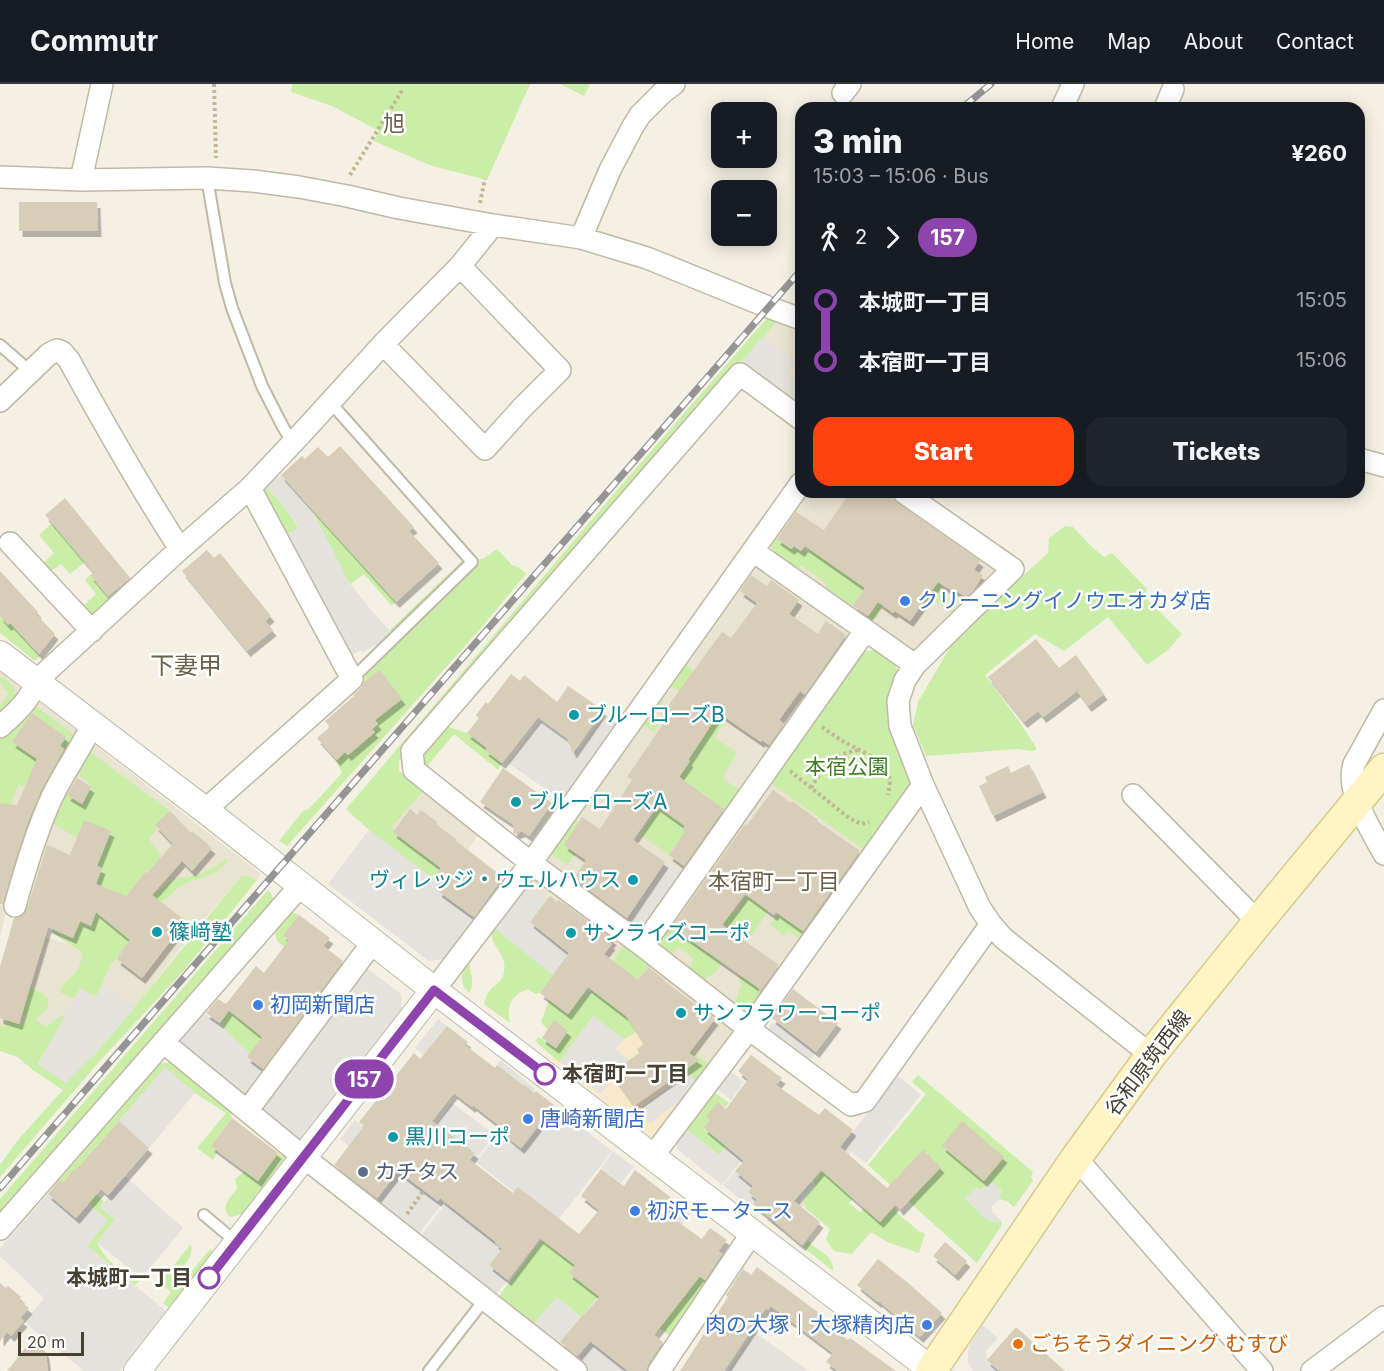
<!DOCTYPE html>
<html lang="en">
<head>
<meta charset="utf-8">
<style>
	body { margin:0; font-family:Inter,"Noto Sans JP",sans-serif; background:#20242c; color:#f1f3f6; height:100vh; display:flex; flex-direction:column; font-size:22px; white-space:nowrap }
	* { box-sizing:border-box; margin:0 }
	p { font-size:20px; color:#9ea1a6 }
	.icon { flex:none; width:33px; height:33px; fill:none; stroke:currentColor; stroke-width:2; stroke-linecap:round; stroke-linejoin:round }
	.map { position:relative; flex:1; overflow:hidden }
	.details { position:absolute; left:795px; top:18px; width:570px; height:396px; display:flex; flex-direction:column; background:#171b24; border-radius:18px; box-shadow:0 3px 15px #0003 }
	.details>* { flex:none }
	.badge { padding:0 12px; border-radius:20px; font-size:21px; line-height:39px }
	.controls { position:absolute; left:711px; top:18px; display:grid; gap:12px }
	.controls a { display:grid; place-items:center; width:66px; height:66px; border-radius:12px; background:#171b24; box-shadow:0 3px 15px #0003; font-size:30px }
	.scale { position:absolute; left:18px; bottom:15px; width:66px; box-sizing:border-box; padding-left:6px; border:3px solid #474033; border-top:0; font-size:16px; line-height:21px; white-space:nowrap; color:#474033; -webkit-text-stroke:4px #fff; paint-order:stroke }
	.map>.badge { position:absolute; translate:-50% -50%; box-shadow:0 0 0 3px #fff }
	.legs { display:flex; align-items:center; gap:9px; height:66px; padding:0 18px; font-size:20px }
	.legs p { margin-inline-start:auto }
	.overview { display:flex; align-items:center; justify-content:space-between; height:102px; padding:0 18px }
	h1 { font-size:33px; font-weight:800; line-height:45px }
	.button { display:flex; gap:12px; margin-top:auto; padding:12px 18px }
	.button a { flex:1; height:69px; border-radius:18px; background:#ff4210; color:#fff; font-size:24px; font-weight:800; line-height:69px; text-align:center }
	.button a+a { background:#20242c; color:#f1f3f6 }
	ul { padding:0 18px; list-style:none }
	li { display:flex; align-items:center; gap:21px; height:60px; font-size:22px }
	li i { display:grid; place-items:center; width:9px; height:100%; margin:0 8px; background:currentColor }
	li i::after { content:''; width:15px; height:15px; margin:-8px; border:4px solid; border-radius:50%; background:#171b24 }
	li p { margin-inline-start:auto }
	li:first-child i { background:linear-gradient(#0000 50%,currentColor 0) }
	li:last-child i { background:linear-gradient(currentColor 50%,#0000 0) }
	header { display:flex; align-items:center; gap:36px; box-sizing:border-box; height:84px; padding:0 30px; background:#171b24; border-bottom:2px solid #363941 }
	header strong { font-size:28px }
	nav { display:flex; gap:33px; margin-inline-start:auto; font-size:21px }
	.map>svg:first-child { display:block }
	.residential { fill:#e9e3d1 }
	.commercial { fill:#f9e9cc }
	.green { fill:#caeda8; fill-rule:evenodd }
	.parking { fill:#e4e2dd }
	.building { fill:#d7cdb8; filter:url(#shadow) }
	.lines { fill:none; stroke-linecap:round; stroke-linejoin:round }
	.service-casing { stroke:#c0b9a6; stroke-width:14 }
	.minor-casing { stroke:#c0b9a6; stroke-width:24 }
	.tertiary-casing { stroke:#c0b9a6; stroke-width:28 }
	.secondary-casing { stroke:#d8ca8e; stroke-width:33 }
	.path { stroke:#c4b695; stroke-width:4; stroke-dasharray:3 3; stroke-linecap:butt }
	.service { stroke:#fff; stroke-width:10 }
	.minor { stroke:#fff; stroke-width:21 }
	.tertiary { stroke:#fff; stroke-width:26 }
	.secondary { stroke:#fff4c3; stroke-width:30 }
	.rail-casing { stroke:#959595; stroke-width:7 }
	.rail { stroke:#fff; stroke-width:4.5; stroke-dasharray:14; stroke-linecap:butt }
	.line-1-casing { stroke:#fff; stroke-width:14 }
	.line-1 { stroke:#8e44ad; stroke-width:9 }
	.shop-dot { fill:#3f7fe0; stroke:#fff; stroke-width:2 }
	.culture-dot { fill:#0f9aa8; stroke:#fff; stroke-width:2 }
	.stop-1-dot { fill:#fff; stroke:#8e44ad; stroke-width:3 }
	.service-dot { fill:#5c6f8a; stroke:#fff; stroke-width:2 }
	.food-dot { fill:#e8710a; stroke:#fff; stroke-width:2 }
	.labels { text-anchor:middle; stroke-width:5; stroke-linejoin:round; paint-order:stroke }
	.shop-label { font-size:21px; fill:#366cbe; stroke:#fff; text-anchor:start }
	.culture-label { font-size:21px; fill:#0d838f; stroke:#fff; text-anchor:start }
	.park-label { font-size:21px; fill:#3e7e21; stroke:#fff }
	.street-label { font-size:21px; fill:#474033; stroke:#fff }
	.stop-label { font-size:21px; font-weight:bold; fill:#474033; stroke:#fff; text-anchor:start }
	.service-label { font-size:21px; fill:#4e5e75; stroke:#fff; text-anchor:start }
	.food-label { font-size:21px; fill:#c56008; stroke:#fff; text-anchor:start }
	.neighbourhood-label { font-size:22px; fill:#6b5f49; stroke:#fff }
	.quarter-label { font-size:24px; fill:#6b5f49; stroke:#fff }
</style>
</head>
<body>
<header>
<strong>Commutr</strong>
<nav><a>Home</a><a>Map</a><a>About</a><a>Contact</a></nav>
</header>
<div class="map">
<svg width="1384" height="1287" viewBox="0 0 1384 1287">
	<defs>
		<filter id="shadow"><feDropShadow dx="3.5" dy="6" stdDeviation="0" flood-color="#0004"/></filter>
	</defs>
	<rect width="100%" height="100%" fill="#f4f0e4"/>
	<!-- residential -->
	<path class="residential" d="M801 235V335L735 286 776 237Z
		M801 408H903L1013 485 915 581 865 547 763 693 873 772 711 982 664 946H630L590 921 487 838Z
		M0 587 261 790 257 796 247 792 239 795 187 856 131 928 25 980 18 973 0 967V881L33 893 45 853 71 861 83 871 82 878 70 895 61 903 110 881 117 875 131 856 106 837 91 842 67 858 55 851 57 844 49 841 8 820 0 853Z
		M430 699 485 743 441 801 380 755Z"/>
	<!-- commercial -->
	<path class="commercial" d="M590 921 624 946 643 930 711 982 661 1061 551 976Z"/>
	<!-- green -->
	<path class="green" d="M292 0H530L487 96 432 82 374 57 379 47 332 22 291 8Z
		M560 0H590L584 12Z
		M768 233 777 237 399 677V687L424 706 391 744 394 746 393 748 447 788 440 785 433 795 369 746 346 725 606 419Z
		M265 402 279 416 299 444 283 453 259 408Z
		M312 426 396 518 392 522 364 490 351 500 348 497Z
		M52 439 85 478 70 490 61 480 49 489 41 481 54 469 39 451Z
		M1065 442 1073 443 1092 463 1104 473 1112 469 1147 505 1145 513 1182 550 1168 566 1147 581 1108 533 1064 567 1035 550 985 591 1019 637 1037 665 1033 667 1017 665 926 672 913 641 918 618 950 563 965 545 1048 469 1049 454Z
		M772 451 791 465 794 462 801 467 803 465 808 469 810 465 880 514 885 516C881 522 881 530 875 535L867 534 876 521 861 511 854 521 846 518 841 519 824 506 827 500 801 481 796 488 774 473 770 454Z
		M497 465 512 481 520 484 526 490 480 545 287 762 279 757 303 727 309 725 342 689 336 677 345 668 348 671 374 648 372 645 377 640 375 636 366 607 360 598 387 570 393 561V550L390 546 464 475H483Z
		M918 484 942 500 940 506 942 514 952 521 955 528 952 530 910 497Z
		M90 491 111 516 95 530 88 531 81 524 96 510 85 496Z
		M0 532 8 541 15 535 19 549 40 572 35 577 0 549Z
		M876 566 892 576 896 582 912 696 911 705 867 768 768 697 860 571 867 567Z
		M684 580 694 586 682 603 684 605 681 609 669 601Z
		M0 592C9 598 15 601 16 613L0 632V621L9 609 3 604 4 602 0 599Z
		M660 615 664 618 654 633 660 638 654 648 642 640Z
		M35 623H37L68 646 76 653 53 700C40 696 30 705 18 701L11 720 0 719V655ZM32 629 66 653 60 662 66 666 55 683 52 681Z
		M706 626 725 638 719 646 715 654 736 668V671L723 693 725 696 740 706 741 708 727 727 679 693 689 677 682 672 691 666 694 667 703 654 698 651Z
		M443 641 467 649 496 653 485 666 502 679 498 686 454 650 428 681 436 693 421 684V664Z
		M86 665 170 727 156 741 158 745 150 753 151 759 162 772 149 786 145 788 106 836 114 843 143 808C149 809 154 806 159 807L166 800 175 794H184L200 790 215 783 226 775H228C217 796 198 791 179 803 172 808 168 815 160 818L117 875 110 881 98 910 93 912 80 904 74 915 61 909V903C71 894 80 885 83 871 75 861 60 857 52 847L54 842 58 843 56 847 73 854 102 784 89 779 81 745 77 754 53 739 51 736 63 711 68 712 82 720 91 704 87 697 74 689Z
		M658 723 685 742 682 746 703 761 701 764 693 758 677 759 669 771 640 750Z
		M573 734 579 738 564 761 576 769 567 781 550 769Z
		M243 792H247L257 796 185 885 99 978 0 1093V1081L17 1057 63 1006 33 986 18 973 0 967V941L4 943 7 936 23 941 26 933 14 923 27 903C35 906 44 908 49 916 48 925 43 930 35 935L46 943 62 931 65 932 38 980 93 972C143 915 190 854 239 795Z
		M268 806C273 811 274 814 271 821L0 1134V1115Z
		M709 810 735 829 747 811 768 827 748 858 700 823Z
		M292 828 299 831 283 851 299 864 294 871 277 857 275 848Z
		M778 830 804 848 799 854 788 847 784 852 770 841Z
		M672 834 676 836 672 844 722 878 715 889 704 895 699 899 687 885 694 875 679 863 670 872 661 870 658 854Z
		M493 843 581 913 591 906 629 934 636 948 624 955 593 932 559 978 537 959 536 956 539 953 556 964 561 957C555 951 545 944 541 938L549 916 560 899 552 893 540 909 536 910 528 905C511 911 506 922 510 939L484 920C485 915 487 910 490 906 496 900 503 897 504 888 508 868 487 862 493 843Z
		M624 860 650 881 638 896 613 877Z
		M469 875C469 886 476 900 469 909 458 898 461 887 469 875Z
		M741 892 767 909 752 928H738L734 924 741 900 738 895Z
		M228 927 263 952 250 969C239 959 228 952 220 939Z
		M664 946 711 982 700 1001C694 994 687 989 682 983 674 972 670 958 664 946Z
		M161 979H172L230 1025 232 1034 211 1062 218 1067 213 1076 197 1064 226 1029 195 1009 165 984 78 1084 95 1110 104 1117 100 1123 115 1135 97 1159C103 1170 112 1182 124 1187 131 1190 136 1190 142 1194L135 1201 87 1162 107 1136 59 1096Z
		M918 991 1033 1088 1031 1093 1033 1097 1014 1123 1007 1117 999 1115 1002 1106 986 1103 965 1113 983 1133 996 1139 1001 1137 1002 1141 977 1179 868 1081 926 1010 912 998Z
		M713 1007 729 1019 725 1023 718 1018 706 1032 710 1036 704 1044 726 1062 719 1071 684 1043Z
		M278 1069 285 1074 244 1129 236 1132 230 1133C219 1123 230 1114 237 1105L235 1095 245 1087 258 1097Z
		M824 1085 831 1090 830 1094 853 1115 849 1119 860 1128 864 1124 880 1138 894 1122 897 1129 920 1148 925 1149 919 1169 887 1158 873 1149H870L852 1170 834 1167 826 1156 830 1145 804 1123 805 1121 802 1118 815 1101 813 1098Z
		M541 1156 575 1181 569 1189 599 1212 581 1233 557 1213 534 1240 499 1212Z
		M808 1157C817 1168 833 1169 833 1187L803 1163Z
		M191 1160C194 1173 184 1181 177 1191V1202L179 1203 210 1165 213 1167 169 1224 163 1219 171 1208 160 1198Z
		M684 1181 708 1199 670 1252 660 1245 657 1249 647 1241 646 1229 662 1241 682 1211Z"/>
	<!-- parking -->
	<path class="parking" d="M762 253 794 276 787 292 801 303V328L738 282Z
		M281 391 312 426 348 497 371 526 393 550 379 564 376 561 363 568 361 566 348 574 283 453 299 443 279 416 265 402Z
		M604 631 621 643 566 719 508 679 540 637 579 665Z
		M369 746 441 801 437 806 476 835 445 875 429 877 328 800Z
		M665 778 683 791 647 844 628 832Z
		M525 799 547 816 530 838 601 893 591 906 581 913 493 843Z
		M364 882 401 910 402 925 303 1055 295 1056 253 1025Z
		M102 901 135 923 93 972 66 999 38 981 80 904 93 912H96Z
		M202 928 220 939 233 955 238 958 250 969 248 973 267 988 246 1018 183 968 179 956Z
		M593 932 624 955 615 965 629 976 617 985 619 987 601 1010 559 978Z
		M438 935 447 942 423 971 415 964Z
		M777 938 816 968 807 980 768 950 770 941Z
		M501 976 535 1005 522 1021 487 993Z
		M165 983 195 1009 149 1064 119 1037Z
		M729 986 744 998 731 1016 716 1004Z
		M688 988 700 1001 650 1040 639 1025Z
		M898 992 921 1011 866 1079 851 1068 832 1091 823 1084Z
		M452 1019 495 1051 415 1155 373 1123 393 1095 340 1055 355 1036 407 1076 403 1083Z
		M555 1023 612 1067 555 1140 476 1078 499 1049 521 1066Z
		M684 1043 719 1071 726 1062 730 1065 765 1048 722 1101 677 1065 675 1057Z
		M613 1067 634 1083 621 1099 601 1084Z
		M790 1082 814 1101 800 1117 804 1121 783 1148 767 1136 794 1103Z
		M735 1087 753 1102 748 1108 757 1116 749 1123 723 1101Z
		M125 1092 183 1144 142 1194 97 1159 115 1135 100 1123Z
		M990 1097 1002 1106 999 1115 992 1122V1127L1001 1137 996 1139 983 1133 965 1114 976 1103 982 1106 986 1103Z
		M48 1110 76 1134 88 1121 108 1136 87 1162 166 1227 120 1287H84L24 1238 44 1214 0 1172V1164Z
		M674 1116 691 1129 674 1152 657 1139Z
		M446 1119 481 1146 485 1144 501 1150 495 1159 502 1165 489 1181 508 1196 493 1214 418 1155Z
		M557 1213 581 1233 559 1260 534 1240Z
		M983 1241 998 1254 986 1267 987 1276 999 1287H973L968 1279V1268L969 1262Z
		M754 1248 809 1287H727Z
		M591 1258 629 1287H589L576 1277Z"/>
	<!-- building -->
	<path class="building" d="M19 118H97L98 147H19Z
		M340 362 414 443 409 447 439 479 396 518 281 391 302 372 305 375 318 363 328 373Z
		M850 408H882L980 477 974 486 983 491 973 507 966 513 953 505 952 507 938 498 910 537 895 527 893 529 878 518 868 532 853 522 865 504 805 462 801 467 794 462 791 465 777 455 796 428 824 446Z
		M65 414 130 494 108 512 90 491 94 489 45 431Z
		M207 466 214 474 220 469 271 532 265 537 273 546 247 567 182 487Z
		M0 487 38 528 36 530 55 550 39 570 10 539 8 541 0 532Z
		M751 491 767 502 771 496 799 516 789 530 818 550 826 537 846 551 805 611 800 607 779 636 784 640 769 661 762 656 761 658 719 629 688 676 690 677 679 693 724 725 684 782 669 771 685 748 682 746 685 742 657 722 633 756 665 778 627 834 574 795 586 776 564 761 582 733 600 745 632 696 627 693 663 640 658 637 668 622 722 548 731 554 757 519 740 507Z
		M1036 555 1059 584 1076 571 1104 610 1088 622 1077 607 1043 633 1038 627 1024 638 988 593Z
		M380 586 402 615 375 636 378 640 372 645 375 648 348 671 345 668 337 676 317 654 330 643 325 637 354 612 353 611 361 604 364 598Z
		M511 590 520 597 524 591 557 618 568 602 603 626 573 669 567 654 538 633 502 679 485 666 487 664 467 649 479 634 476 631 486 618 488 620Z
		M32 629 66 653 60 662 64 665 41 707 29 735 15 777 3 820H0V719L17 721 37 675 12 658Z
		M1029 680 1043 708 993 732 979 702 987 698 985 693 1008 682 1011 689Z
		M503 684 552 719 529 752 522 747 515 750 513 749 514 741 480 718Z
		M77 694 91 703 82 720 67 711Z
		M773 706 791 719 792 717 818 736 817 737 860 767 803 847 776 828 774 831 745 810 722 841 779 881 752 919 760 905 672 843 745 740 747 741Z
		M410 725 417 731 421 726 437 738 436 740 457 756 456 757 503 793 474 833 438 807 442 802 433 795 441 784 393 748Z
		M170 727 191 749 192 747 212 764 192 787 182 777 152 811 186 837 142 894 117 875 130 856 96 828 91 842 80 837 73 854 48 843 19 940 0 934V883L14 834H19L23 831 27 825 47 761 70 771 84 736 111 747 97 782 102 784 96 800 126 812 145 788 147 789 173 760 155 741Z
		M550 812 557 818 559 816 613 855 610 859 612 860 604 870 638 896 649 883 665 896 664 897 715 935 689 969 699 976 634 1022 614 994 620 989 617 985 639 969 637 965 644 960 626 932 588 903 568 930 540 909 569 869 530 838Z
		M299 831 330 854 323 862 343 877 263 985 247 973 262 953 229 926 220 939 206 929 218 915 226 920 256 882 264 889 289 856 283 851Z
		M793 905 838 939 816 968 772 934Z
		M554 936 568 947 556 964 542 954Z
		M447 942 468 958 465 961 495 984 497 981 524 1002 525 1001 534 1009 536 1007 554 1021 521 1064 503 1049 505 1046 473 1021 472 1023 454 1009 432 1037 475 1069 470 1076 513 1109 518 1103 579 1150 599 1126 581 1112 601 1085 624 1102 635 1086 673 1115 664 1128 702 1155 710 1144 727 1156 718 1167 722 1170 705 1196 700 1192 654 1251 663 1258 648 1280 646 1287H628L590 1257 577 1272 560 1258 581 1233 600 1213 569 1189 575 1181 540 1154 508 1196 489 1181 502 1165 495 1159 496 1158 440 1114 438 1117 398 1087 377 1114 334 1081 364 1042 359 1038 414 969 420 975Z
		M751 971 782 994 776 1001 819 1031 825 1024 853 1046 840 1063 887 1104 923 1066 941 1083 900 1126 896 1120 880 1138 821 1086 794 1117 820 1138 802 1161 753 1120 757 1116 748 1108 753 1102 735 1087 744 1077 704 1044 710 1036 706 1032 718 1018 726 1025 748 995 738 987Z
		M232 1034 278 1069 258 1097 211 1062Z
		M119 1037 149 1064 108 1111 101 1105 76 1134 48 1110 59 1096 63 1099 74 1085 75 1087Z
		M962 1037 1004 1073 984 1097 942 1062Z
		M945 1158 967 1177 955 1191 933 1172Z
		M878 1175 907 1198 942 1229 920 1253 879 1217 878 1218 857 1201Z
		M757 1183 823 1232 820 1236 848 1256 850 1254 896 1287H838L826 1278 833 1269 771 1222 768 1226 766 1224 724 1287H680L728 1213 726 1211 743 1185 751 1191Z
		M0 1199 6 1204 8 1202 21 1213 19 1216 29 1224 20 1234 24 1237 11 1252 7 1248 0 1257Z
		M1016 1243 1065 1287H999L987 1276Z
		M31 1257 42 1262 46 1269 48 1287H7Z"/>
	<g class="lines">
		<!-- service casing -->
		<g class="service-casing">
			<path id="service" d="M207 94 225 199 232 224 262 302 283 343 293 359
				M0 261 31 288
				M330 318 472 478 352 595
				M204 1131 229 1152 238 1157
				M429 1287 485 1215"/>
		</g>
		<!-- minor casing -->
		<g class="minor-casing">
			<path id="minor" d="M843 9 850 0
				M1062 24 1073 0
				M1165 24 1173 5
				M0 93 81 96 207 94 253 97 299 103 347 112 399 124 493 141 581 154 647 174 768 223 801 235
				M81 96 102 0
				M581 154 610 86 632 44 640 31 662 9 674 0
				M383 260 485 365 522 324 560 286 460 182
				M0 317 49 270 57 266 62 268 69 276C104 340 140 403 180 465
				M801 335 740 290 412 667 414 686 531 779 643 862 749 945 851 1021 865 1017 991 840
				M1359 375 1384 382
				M903 408 1013 485 915 581 905 596 898 617 900 642 923 701 980 824 991 840 1003 854 1151 971
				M10 459 92 547
				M753 467 915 581
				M1384 626 1354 680C1345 708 1371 745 1384 770
				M0 643C9 635 17 628 25 618 32 609 37 598 45 589L180 465 250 404 302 349 383 260 460 182 493 141
				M1133 711 1258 838
				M205 726 352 595 250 404
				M15 822C25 785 36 748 52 713 64 688 80 666 92 641
				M643 862 865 547
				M434 906 531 779 801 399
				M163 958 296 1067 576 1287
				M247 1027 373 858
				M652 1073 749 945 923 701
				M1076 1074 1262 1287
				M0 1145 300 802
				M659 1287 752 1149
				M1312 1287 1384 1233"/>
		</g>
		<!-- tertiary casing -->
		<g class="tertiary-casing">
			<path id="tertiary" d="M0 570 205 726 434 906 932 1286
				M137 1287 434 906"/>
		</g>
		<!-- secondary casing -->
		<g class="secondary-casing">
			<path id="secondary" d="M931 1287 1076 1074 1151 971 1258 838 1384 685"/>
		</g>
		<!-- path -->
		<path class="path" d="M214 0 216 74
			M350 91 403 5
			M480 119 485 95
			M822 643C828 647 835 652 841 656 857 666 882 673 889 693 891 698 889 705 888 711
			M790 687 849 734 861 740 869 738
			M811 704C824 682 834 669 860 666
			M407 1130 424 1106"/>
		<!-- service -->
		<use href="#service" class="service"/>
		<!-- minor -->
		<use href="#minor" class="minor"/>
		<!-- tertiary -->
		<use href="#tertiary" class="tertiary"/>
		<!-- secondary -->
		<use href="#secondary" class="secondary"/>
		<!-- rail casing -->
		<g class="rail-casing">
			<path id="rail" d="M962 24 991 0
				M0 1104 801 186"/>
		</g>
		<!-- rail -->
		<use href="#rail" class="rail"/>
	</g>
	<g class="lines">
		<!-- line-1 casing -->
		<g class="line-1-casing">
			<path id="line-1" d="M209 1194 434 906 545 990"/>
		</g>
		<!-- line-1 -->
		<use href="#line-1" class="line-1"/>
	</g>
	<!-- markers -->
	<g class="shop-dot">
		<circle cx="905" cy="517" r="6"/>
		<circle cx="258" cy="921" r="6"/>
		<circle cx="528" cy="1035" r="6"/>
		<circle cx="635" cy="1127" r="6"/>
		<circle cx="927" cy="1241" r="6"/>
	</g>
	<g class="culture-dot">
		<circle cx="574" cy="631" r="6"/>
		<circle cx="516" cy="718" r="6"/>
		<circle cx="633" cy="796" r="6"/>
		<circle cx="157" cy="848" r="6"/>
		<circle cx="571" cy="849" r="6"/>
		<circle cx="681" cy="929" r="6"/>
		<circle cx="393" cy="1053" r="6"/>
	</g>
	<g class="stop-1-dot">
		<circle cx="545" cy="990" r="10"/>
		<circle cx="209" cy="1194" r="10"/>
	</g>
	<circle class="service-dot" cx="363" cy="1088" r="6"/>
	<circle class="food-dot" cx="1018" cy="1260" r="6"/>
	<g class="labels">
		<!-- shop labels -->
		<g class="shop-label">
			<text x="917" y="524">クリーニングイノウエオカダ店</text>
			<text x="270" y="928">初岡新聞店</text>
			<text x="540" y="1042">唐崎新聞店</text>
			<text x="647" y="1134">初沢モータース</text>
			<text x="915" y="1248" text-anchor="end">肉の大塚｜大塚精肉店</text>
		</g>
		<!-- culture labels -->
		<g class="culture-label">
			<text x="586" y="638">ブルーローズB</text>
			<text x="528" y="725">ブルーローズA</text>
			<text x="621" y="803" text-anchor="end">ヴィレッジ・ウェルハウス</text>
			<text x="169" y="855">篠﨑塾</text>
			<text x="583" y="856">サンライズコーポ</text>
			<text x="693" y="936">サンフラワーコーポ</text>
			<text x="405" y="1060">黒川コーポ</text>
		</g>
		<!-- park labels -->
		<g class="park-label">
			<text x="847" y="690">本宿公園</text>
		</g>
		<!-- street labels -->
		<g class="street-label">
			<text transform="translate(1148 979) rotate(-53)" y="7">谷和原筑西線</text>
		</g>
		<!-- stop labels -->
		<g class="stop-label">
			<text x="562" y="997">本宿町一丁目</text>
			<text x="192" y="1201" text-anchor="end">本城町一丁目</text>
		</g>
		<!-- service labels -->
		<g class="service-label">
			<text x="375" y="1095">カチタス</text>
		</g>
		<!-- food labels -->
		<g class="food-label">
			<text x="1030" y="1267">ごちそうダイニング むすび</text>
		</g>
		<!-- neighbourhood labels -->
		<g class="neighbourhood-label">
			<text x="394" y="47">旭</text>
			<text x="774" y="805">本宿町一丁目</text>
		</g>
		<!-- quarter labels -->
		<g class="quarter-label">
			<text x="186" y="590">下妻甲</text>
		</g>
	</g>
</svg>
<div class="controls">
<a>+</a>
<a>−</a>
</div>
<div class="scale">20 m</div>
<b class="badge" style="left:364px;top:995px;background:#8e44ad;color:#fff">157</b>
<section class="details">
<div class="overview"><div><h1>3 min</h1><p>15:03 – 15:06 · Bus</p></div><b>¥260</b></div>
<div class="legs"><svg class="icon" aria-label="walk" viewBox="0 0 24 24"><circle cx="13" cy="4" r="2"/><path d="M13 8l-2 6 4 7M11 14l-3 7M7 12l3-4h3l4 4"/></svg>2<svg class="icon" aria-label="forward" viewBox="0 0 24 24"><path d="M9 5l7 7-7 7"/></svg><b class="badge" style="background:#8e44ad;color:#fff">157</b></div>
<ul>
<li><i style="color:#8e44ad"></i><b>本城町一丁目</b><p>15:05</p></li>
<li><i style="color:#8e44ad"></i><b>本宿町一丁目</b><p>15:06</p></li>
</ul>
<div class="button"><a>Start</a><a>Tickets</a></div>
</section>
</div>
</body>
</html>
